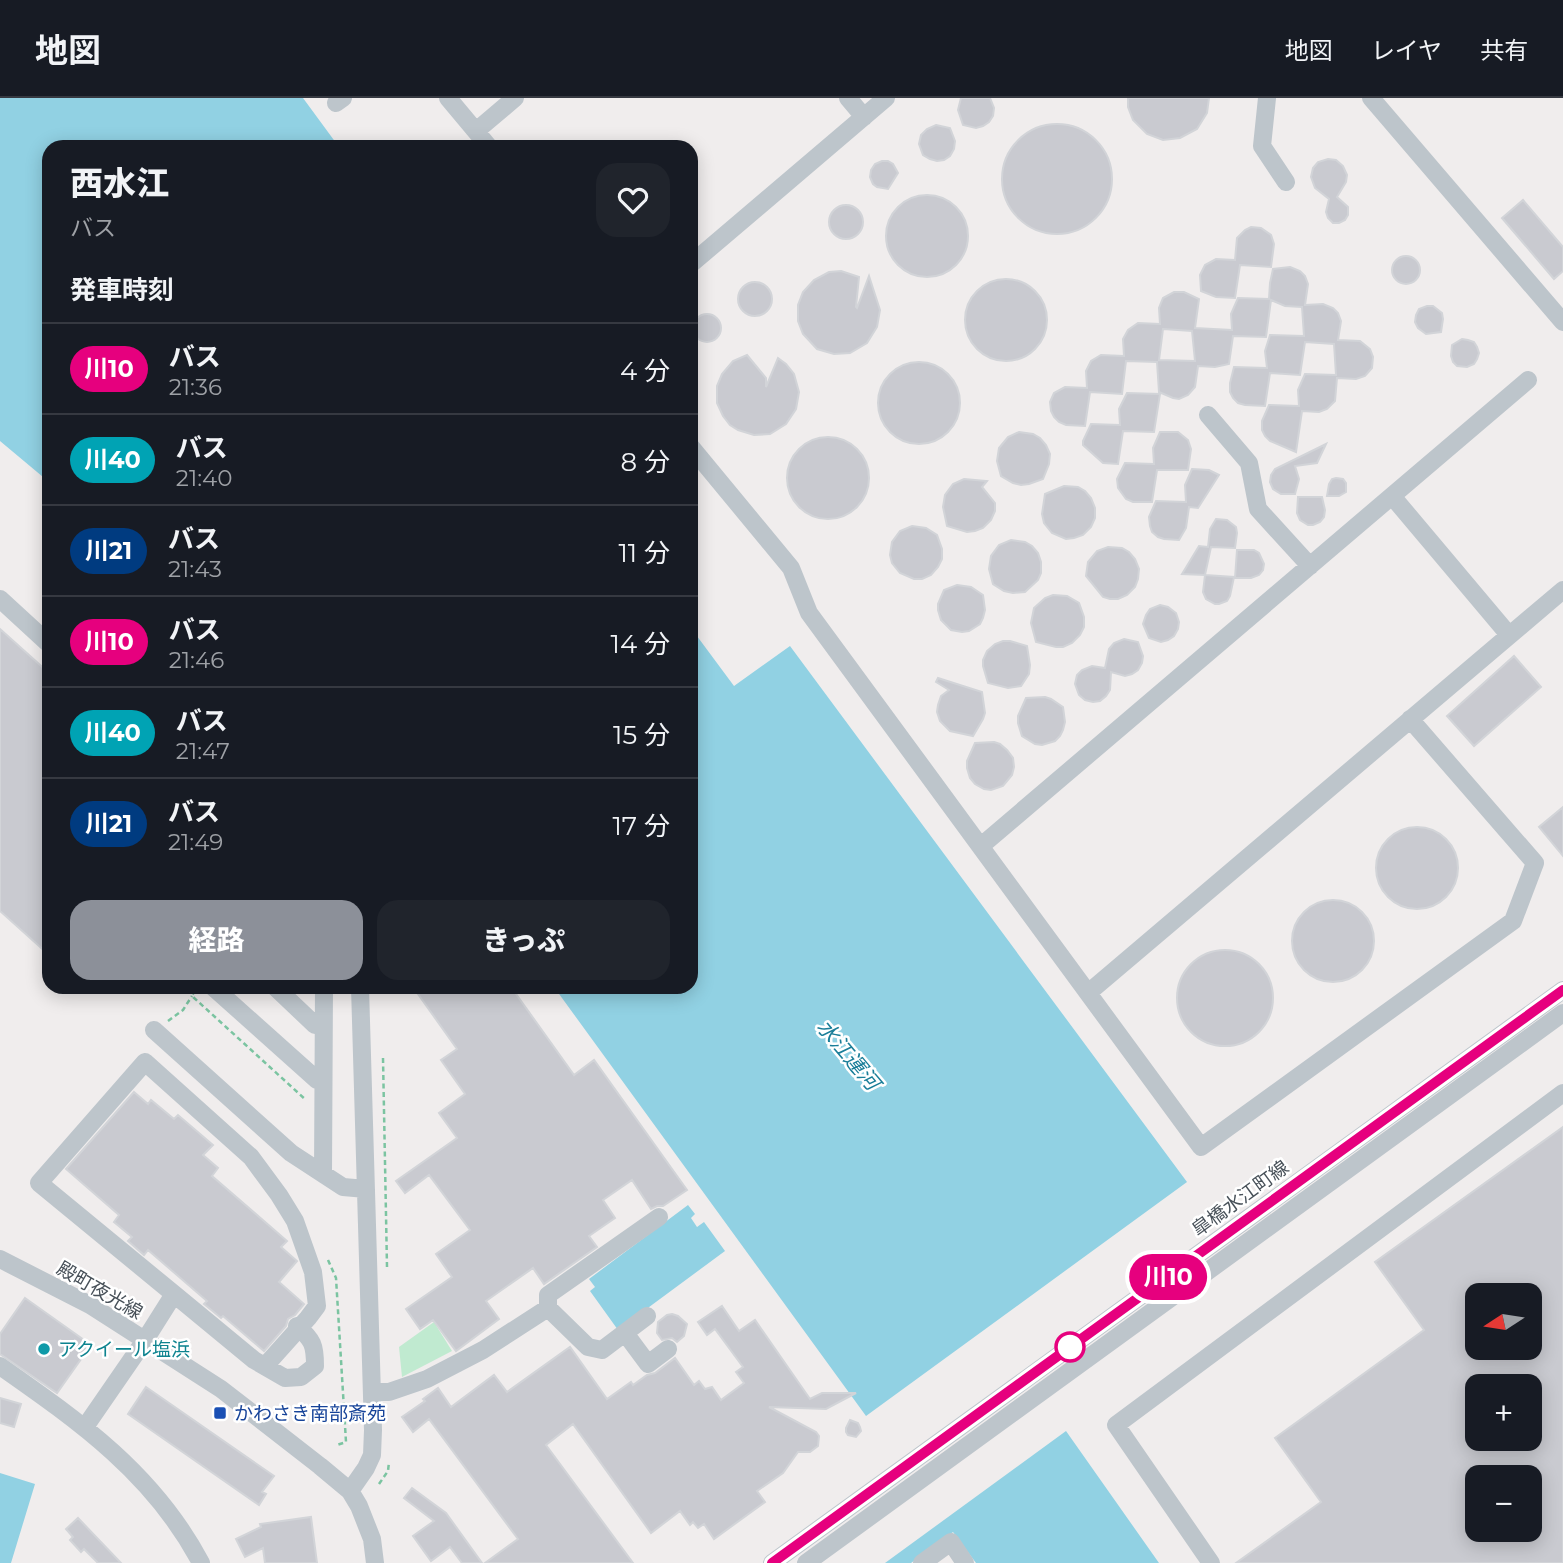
<!DOCTYPE html>
<html lang="ja">
<head>
<meta charset="utf-8">
<style>
	body { margin:0; font-family:Montserrat,"Noto Sans JP",sans-serif; background:#20242c; color:#f1f3f6; height:100vh; display:flex; flex-direction:column; font-size:26px; white-space:nowrap }
	* { box-sizing:border-box; margin:0 }
	p { font-size:23px; color:#9ea1a6 }
	.icon { flex:none; width:38px; height:38px; fill:none; stroke:currentColor; stroke-width:2; stroke-linecap:round; stroke-linejoin:round }
	.map { position:relative; flex:1; overflow:hidden }
	.drawer { position:absolute; left:42px; top:42px; width:656px; height:854px; display:flex; flex-direction:column; background:#171b24; border-radius:21px; box-shadow:0 4px 18px #0003 }
	.drawer>* { flex:none }
	.badge { padding:0 14px; border-radius:23px; font-size:24px; line-height:46px }
	.needle { width:46px; rotate:258deg }
	.buttons { position:absolute; left:1465px; top:1185px; display:grid; gap:14px }
	.buttons a { display:grid; place-items:center; width:77px; height:77px; border-radius:14px; background:#171b24; box-shadow:0 4px 18px #0003; font-size:35px }
	.map>.badge { position:absolute; translate:-50% -50%; box-shadow:0 0 0 4px #fff }
	h2 { padding:0 28px; font-size:26px; line-height:63px }
	.round { display:grid; place-items:center; flex:none; width:74px; height:74px; border-radius:21px; background:#20242c }
	.overview { display:flex; align-items:center; justify-content:space-between; height:119px; padding:0 28px }
	h1 { font-size:33px; font-weight:800; line-height:52px }
	.cta { display:flex; gap:14px; margin-top:auto; padding:14px 28px }
	.cta a { flex:1; height:80px; border-radius:21px; background:#8c9099; color:#fff; font-size:28px; font-weight:800; line-height:80px; text-align:center }
	.cta a+a { background:#20242c; color:#f1f3f6 }
	ul { padding:0; list-style:none }
	li { display:flex; align-items:center; gap:21px; height:91px; padding:0 28px; border-top:2px solid #363941 }
	li div { flex:1 }
	li b { display:block; font-size:26px }
	li em { font-style:normal }
	li .badge { min-width:77px; font-weight:700; text-align:center }
	header { display:flex; align-items:center; gap:42px; box-sizing:border-box; height:98px; padding:0 35px; background:#171b24; border-bottom:2px solid #363941 }
	header strong { font-size:33px }
	nav { display:flex; gap:38px; margin-inline-start:auto; font-size:24px }
	.map>svg:first-child { display:block }
	.green { fill:#c0ead0 }
	.water { fill:#91d1e3 }
	.building { fill:#c9cad0; stroke:#d2d4d8; stroke-width:2; fill-rule:evenodd }
	.lines { fill:none; stroke-linecap:round; stroke-linejoin:round }
	.path { stroke:#7bc4a1; stroke-width:2.5; stroke-dasharray:5 3.5; stroke-linecap:butt }
	.minor { stroke:#bdc5cb; stroke-width:18 }
	.line-casing { stroke:#fff; stroke-width:16 }
	.line { stroke:#e6007e; stroke-width:10 }
	.stop-dot { fill:#fff; stroke:#e6007e; stroke-width:3.5 }
	.culture-dot { fill:#0f9aa8; stroke:#fff; stroke-width:2.5 }
	.transit-dot { fill:#1a4fb4; stroke:#fff; stroke-width:2.5 }
	.labels { text-anchor:middle; stroke-width:5; stroke-linejoin:round; paint-order:stroke }
	.street-label { font-size:19px; fill:#485159; stroke:#fff }
	.culture-label { font-size:19px; fill:#0d838f; stroke:#fff; text-anchor:start }
	.transit-label { font-size:19px; fill:#164399; stroke:#fff; text-anchor:start }
	.water-label { font-size:21px; font-style:italic; fill:#1a7e99; stroke:#fff }
</style>
</head>
<body>
<header>
<strong>地図</strong>
<nav><a>地図</a><a>レイヤ</a><a>共有</a></nav>
</header>
<div class="map">
<svg width="1563" height="1465" viewBox="0 0 1563 1465">
	<rect width="100%" height="100%" fill="#f0eded"/>
	<!-- green -->
	<path class="green" d="M434 1224 452 1253 402 1279 399 1249Z"/>
	<!-- water -->
	<path class="water" d="M0 0H303L339 49H49V384L0 343Z
		M691 530 734 588 790 548 1187 1084 866 1318 554 889H691Z
		M688 1107 695 1116 691 1120 697 1129 704 1124 725 1153 618 1232 590 1193 595 1189 589 1181Z
		M1066 1333 1159 1465H976L953 1434 911 1465H885Z
		M0 1375 35 1386 11 1465H0Z"/>
	<!-- building -->
	<path class="building" d="M961 0H990L994 10 993 18 989 24 983 28 976 30 963 27 958 12Z
		M1128 0H1209L1207 15 1197 31 1180 40 1163 42 1147 36 1133 22 1128 9Z
		M1002 81a55 55 0 1 1 110 0a55 55 0 1 1-110 0Z
		M936 27 950 30 955 43 954 51 950 58 944 62 937 63 930 61 923 57 919 46 921 37 927 31Z
		M1328 61 1336 62 1343 68 1347 77 1346 84 1337 99 1348 109V117L1345 122 1339 125H1333L1328 120 1326 114 1329 101 1315 90 1311 79 1313 70 1318 64Z
		M882 63H888L893 66 898 75 888 91 877 89 873 86 870 79 871 72 875 66Z
		M886 138a41 41 0 1 1 82 0a41 41 0 1 1-82 0Z
		M1523 102 1563 149V173L1554 181 1502 120Z
		M829 124a17 17 0 1 1 34 0a17 17 0 1 1-34 0Z
		M1251 129 1261 130 1271 137 1274 146 1271 169 1240 167 1235 200 1216 199 1201 193 1200 177 1205 167 1216 161 1235 162 1237 140 1245 132Z
		M1392 172a14 14 0 1 1 28 0a14 14 0 1 1-28 0Z
		M1290 169 1300 173 1305 178 1308 186 1305 207 1323 206 1333 210 1338 215 1341 223 1338 242 1360 243 1370 251 1373 259 1372 270 1365 278 1356 281 1337 280 1335 303 1327 311 1319 314 1302 313 1296 354 1270 343 1265 338 1262 332V323L1269 307 1299 308 1298 292 1305 276 1336 277 1334 246 1305 244 1300 277 1270 275 1265 308 1245 307 1238 305 1233 300 1230 294V285L1234 269 1267 270 1265 253 1270 237 1304 238 1302 209 1285 208 1271 202 1266 239 1233 238 1229 266 1215 269 1198 268 1195 289 1188 297 1179 301 1173 300 1159 294 1157 264 1126 263 1122 296 1090 294 1085 328 1066 327 1059 324 1054 319 1051 313 1050 304 1054 295 1065 289 1087 290 1086 273 1091 263 1101 257 1124 258 1123 241 1128 232 1138 225 1160 226 1159 210 1163 200 1174 194H1184L1199 201 1195 230 1232 232 1231 216 1238 200 1269 201 1270 185 1273 171ZM1163 231 1192 233 1195 263 1159 262Z
		M841 173 859 179 856 209 857 210 869 178 880 212 877 229 867 245 850 255 834 256 817 251 803 236 798 223V207L803 194 814 182 829 174Z
		M965 222a41 41 0 1 1 82 0a41 41 0 1 1-82 0Z
		M738 201a17 17 0 1 1 34 0a17 17 0 1 1-34 0Z
		M1427 208H1433L1442 215 1443 221 1441 234 1426 236 1418 230 1415 224 1416 217 1419 211Z
		M693 230a14 14 0 1 1 28 0a14 14 0 1 1-28 0Z
		M1462 241 1468 242 1474 244 1477 249 1479 255 1477 261 1474 266 1467 269 1457 268 1453 264 1451 258 1452 247Z
		M747 257 766 280V289L778 260 786 266 794 276 799 294 796 311 786 326 770 336 754 337 738 332 730 327 723 318 717 305V288L722 276 733 263Z
		M878 305a41 41 0 1 1 82 0a41 41 0 1 1-82 0Z
		M1127 295 1160 296 1154 334 1123 333 1118 366 1103 365 1083 347V343L1091 326 1120 327 1119 311Z
		M1019 334 1033 336 1040 340 1046 347 1050 356 1049 366 1043 381 1029 386 1021 387 1013 385 1001 378 997 363 999 350 1008 339Z
		M1160 334H1178L1188 342 1191 351 1188 372H1157L1152 404H1133L1126 401 1118 390 1117 381 1125 365 1154 366 1153 350Z
		M787 380a41 41 0 1 1 82 0a41 41 0 1 1-82 0Z
		M1326 346 1317 365 1295 368 1299 381 1295 396H1281L1273 391 1270 384 1271 377 1275 371Z
		M1192 371 1209 372 1219 377 1198 410 1189 409 1186 430 1179 442 1164 441 1158 439 1152 434 1150 428 1149 419 1156 403 1186 404 1185 387Z
		M1336 380 1343 381 1346 385V394L1339 398H1327L1329 386 1332 381Z
		M964 381 987 383 982 389 995 405V413L991 422 983 430 975 433 967 434 947 428 943 409 945 397 953 386Z
		M1064 388 1078 389 1085 393 1091 400 1095 410V420L1091 429 1083 437 1074 440 1066 441 1052 435 1044 425 1042 416 1045 396Z
		M1298 399H1322L1325 412 1324 419 1320 424 1313 427H1308L1300 422 1297 415Z
		M1216 421 1227 422 1236 429 1237 435 1235 450 1211 449 1205 477 1182 476 1199 448 1208 449 1210 431Z
		M912 428 926 430 937 437 942 451V461L938 469 931 477 922 481H914L900 475 892 465 890 457 892 444 900 433Z
		M1011 442 1025 444 1032 448 1038 455 1041 464V475L1038 482 1025 494 1013 495 1004 493 993 486 989 471 991 458 999 447Z
		M1108 449 1122 450 1129 454 1135 461 1139 471 1138 481 1135 489 1127 497 1118 501H1110L1103 499 1086 478 1088 464 1097 453Z
		M1237 452H1254L1259 455 1264 466 1263 472 1259 477 1251 480H1235Z
		M1205 477 1234 479 1230 498 1227 503 1219 506H1215L1206 501 1203 494Z
		M957 487 971 489 983 497 985 512 983 520 980 526 969 533 962 534 951 532 941 522 938 512V506L944 492Z
		M1053 497 1067 498 1079 505 1084 519V529L1080 537 1072 545 1063 549H1056L1036 544 1031 525 1034 510 1045 500Z
		M1160 507 1168 509 1176 515 1179 524 1178 531 1174 538 1168 542 1161 544 1149 540 1143 526 1146 517 1150 511Z
		M0 531 49 575V857L0 813Z
		M1124 541 1138 544 1143 558 1142 565 1138 572 1132 576 1125 578 1111 574 1110 592 1106 598 1100 603 1093 604 1085 602 1079 597 1075 586 1077 577 1082 572 1092 568 1105 570 1109 551 1114 545Z
		M1003 543H1010L1027 548 1030 567 1029 576 1021 588 1008 590 988 585 983 568V562L987 553 995 546Z
		M1514 558 1541 589 1474 648 1447 618Z
		M938 580 982 594 985 615 983 621 973 638 950 633 940 623 937 614 938 607 941 598 949 592 936 584Z
		M1045 599 1051 601 1063 609 1065 624 1063 632 1060 638 1055 643 1042 647 1035 646 1022 638 1018 625V618L1026 600Z
		M994 644 1000 646 1007 652 1013 660 1014 669 1012 677 1003 688 991 692 984 691 975 686 970 680 967 670V663L975 645Z
		M1563 709V758L1539 729Z
		M1376 770a41 41 0 1 1 82 0a41 41 0 1 1-82 0Z
		M1292 843a41 41 0 1 1 82 0a41 41 0 1 1-82 0Z
		M1177 900a48 48 0 1 1 96 0a48 48 0 1 1-96 0Z
		M413 889H511L574 977 594 962 687 1092 663 1108H657L651 1111 632 1082 603 1102 615 1120 589 1138 597 1149 544 1186 533 1170 486 1203 499 1221 456 1253 433 1222 420 1231 406 1211 452 1179 436 1156 470 1132 429 1077 405 1095 396 1083 457 1040 439 1015 465 996 441 962 457 951Z
		M134 994 148 1006 151 1002 174 1021 178 1017 213 1047 203 1057 218 1070 212 1078 287 1143 281 1149 297 1163 279 1184 304 1206 295 1217 288 1221 286 1228 264 1253 223 1218 221 1220 204 1206 207 1203 148 1152 144 1157 128 1143 132 1139 114 1124 119 1117 66 1071Z
		M1563 1029V1465H1236L1321 1404 1275 1340 1424 1232 1375 1164ZM1477 1197H1530V1250H1477ZM1477 1288H1530V1340H1477ZM1477 1379H1530V1432H1477Z
		M25 1200 91 1247 57 1295 0 1256V1236Z
		M722 1208 739 1233 755 1222 810 1301 822 1295H856L826 1311 769 1309 816 1334 819 1338 818 1348 810 1354H798L783 1375 757 1393 765 1404 714 1441 704 1426 698 1430 693 1424 690 1427 680 1413 651 1435 573 1326 546 1347 633 1465H485L518 1441 429 1321 413 1334 402 1319 425 1303 423 1301 438 1290 451 1309 494 1277 507 1294 570 1249 607 1301 631 1284 633 1287 647 1277 655 1275 675 1260 694 1287 699 1283 705 1291 712 1289 721 1302 744 1285 736 1274 743 1269 715 1231 707 1237 698 1224Z
		M672 1216 678 1218 687 1226 684 1238 677 1244 672 1240 662 1242 657 1235 658 1224 667 1217Z
		M146 1289 274 1378 262 1394 266 1396 259 1407 128 1316Z
		M0 1300 21 1306 14 1329 0 1325Z
		M850 1322 858 1325 860 1329 861 1333 856 1339 848 1337 846 1334V1330Z
		M412 1390 446 1415 482 1465H462L450 1449 431 1463 413 1438 434 1423 404 1400Z
		M311 1419 317 1465H265L263 1450 245 1459 236 1441 261 1429 260 1426Z
		M78 1420 121 1465H98L84 1451 81 1454 70 1442 73 1439 66 1431Z"/>
	<g class="lines">
		<!-- path -->
		<path class="path" d="M195 892 192 898 306 1002
			M168 923 183 912 192 898
			M383 960 387 1169
			M328 1162 336 1180 346 1344 337 1347
			M379 1386 388 1373 389 1364"/>
		<!-- minor -->
		<path class="minor" d="M448 0 489 49
			M848 0 864 19
			M1267 0 1262 48 1286 84
			M1371 0 1563 224
			M336 5 343 0
			M476 33 515 0
			M691 166 886 0
			M1208 317 1249 365 1258 411 1310 468
			M691 349 791 470 809 515 1201 1049 1513 823 1535 765 1410 621
			M1392 398 1509 537
			M0 501 49 546
			M981 748 1528 282
			M213 889 317 982 323 984
			M275 889 315 927 323 926
			M1088 895 1563 492
			M154 932 291 1055 343 1089 366 1091
			M323 1076 324 889
			M0 1161 90 1207 221 1291 320 1368 350 1393 359 1408 372 1441 375 1465
			M174 1196 39 1085 145 964 251 1059 279 1097 295 1123 313 1174 317 1208 308 1220 265 1268
			M548 1210 588 1249 602 1252 647 1218
			M625 1235 648 1266 668 1251
			M0 1268C80 1324 154 1376 201 1465
			M372 1294H389L427 1281 483 1252 548 1210V1197L659 1119
			M85 1329 145 1242 174 1196 254 1262 285 1280 301 1279 315 1268C315 1247 313 1242 297 1228
			M350 1393 366 1370 372 1357 373 1332 360 889
			M772 1465 1563 892
			M806 1465 1563 915
			M922 1465 951 1444 965 1465
			M1211 1465 1116 1327 1563 995"/>
	</g>
	<g class="lines">
		<!-- line casing -->
		<g class="line-casing">
			<path id="line" d="M772 1465 1563 892"/>
		</g>
		<!-- line -->
		<use href="#line" class="line"/>
	</g>
	<!-- markers -->
	<circle class="stop-dot" cx="1070" cy="1249" r="14"/>
	<circle class="culture-dot" cx="44" cy="1251" r="7"/>
	<rect class="transit-dot" x="213" y="1308" width="14" height="14" rx="3.5"/>
	<g class="labels">
		<!-- street labels -->
		<g class="street-label">
			<text transform="translate(1240 1100) rotate(-36)" y="7">皐橋水江町線</text>
			<text transform="translate(100 1192) rotate(30)" y="7">殿町夜光線</text>
		</g>
		<!-- culture labels -->
		<g class="culture-label">
			<text x="58" y="1258">アクイール塩浜</text>
		</g>
		<!-- transit labels -->
		<g class="transit-label">
			<text x="234" y="1322">かわさき南部斎苑</text>
		</g>
		<!-- water labels -->
		<g class="water-label">
			<text transform="translate(848 957) rotate(50)" y="7">水江運河</text>
		</g>
	</g>
</svg>
<div class="buttons">
<a><svg class="needle" viewBox="-14 -14 28 28"><path d="M0-13l5 13h-10z" fill="#e53935"/><path d="M0 13l5-13h-10z" fill="#9ea1a6"/></svg></a>
<a>+</a>
<a>−</a>
</div>
<b class="badge" style="left:1168px;top:1179px;background:#e6007e;color:#fff">川10</b>
<section class="drawer">
<div class="overview"><div><h1>西水江</h1><p>バス</p></div><a class="round"><svg class="icon" aria-label="heart" viewBox="0 0 24 24"><path d="M12 20l-8-8c-3-5 5-10 8-4 3-6 11-1 8 4z"/></svg></a></div>
<h2>発車時刻</h2>
<ul>
<li><span class="badge" style="background:#e6007e;color:#fff">川10</span><div><b>バス</b><p>21:36</p></div><em>4 分</em></li>
<li><span class="badge" style="background:#00a3b4;color:#fff">川40</span><div><b>バス</b><p>21:40</p></div><em>8 分</em></li>
<li><span class="badge" style="background:#003b80;color:#fff">川21</span><div><b>バス</b><p>21:43</p></div><em>11 分</em></li>
<li><span class="badge" style="background:#e6007e;color:#fff">川10</span><div><b>バス</b><p>21:46</p></div><em>14 分</em></li>
<li><span class="badge" style="background:#00a3b4;color:#fff">川40</span><div><b>バス</b><p>21:47</p></div><em>15 分</em></li>
<li><span class="badge" style="background:#003b80;color:#fff">川21</span><div><b>バス</b><p>21:49</p></div><em>17 分</em></li>
</ul>
<div class="cta"><a>経路</a><a>きっぷ</a></div>
</section>
</div>
</body>
</html>
